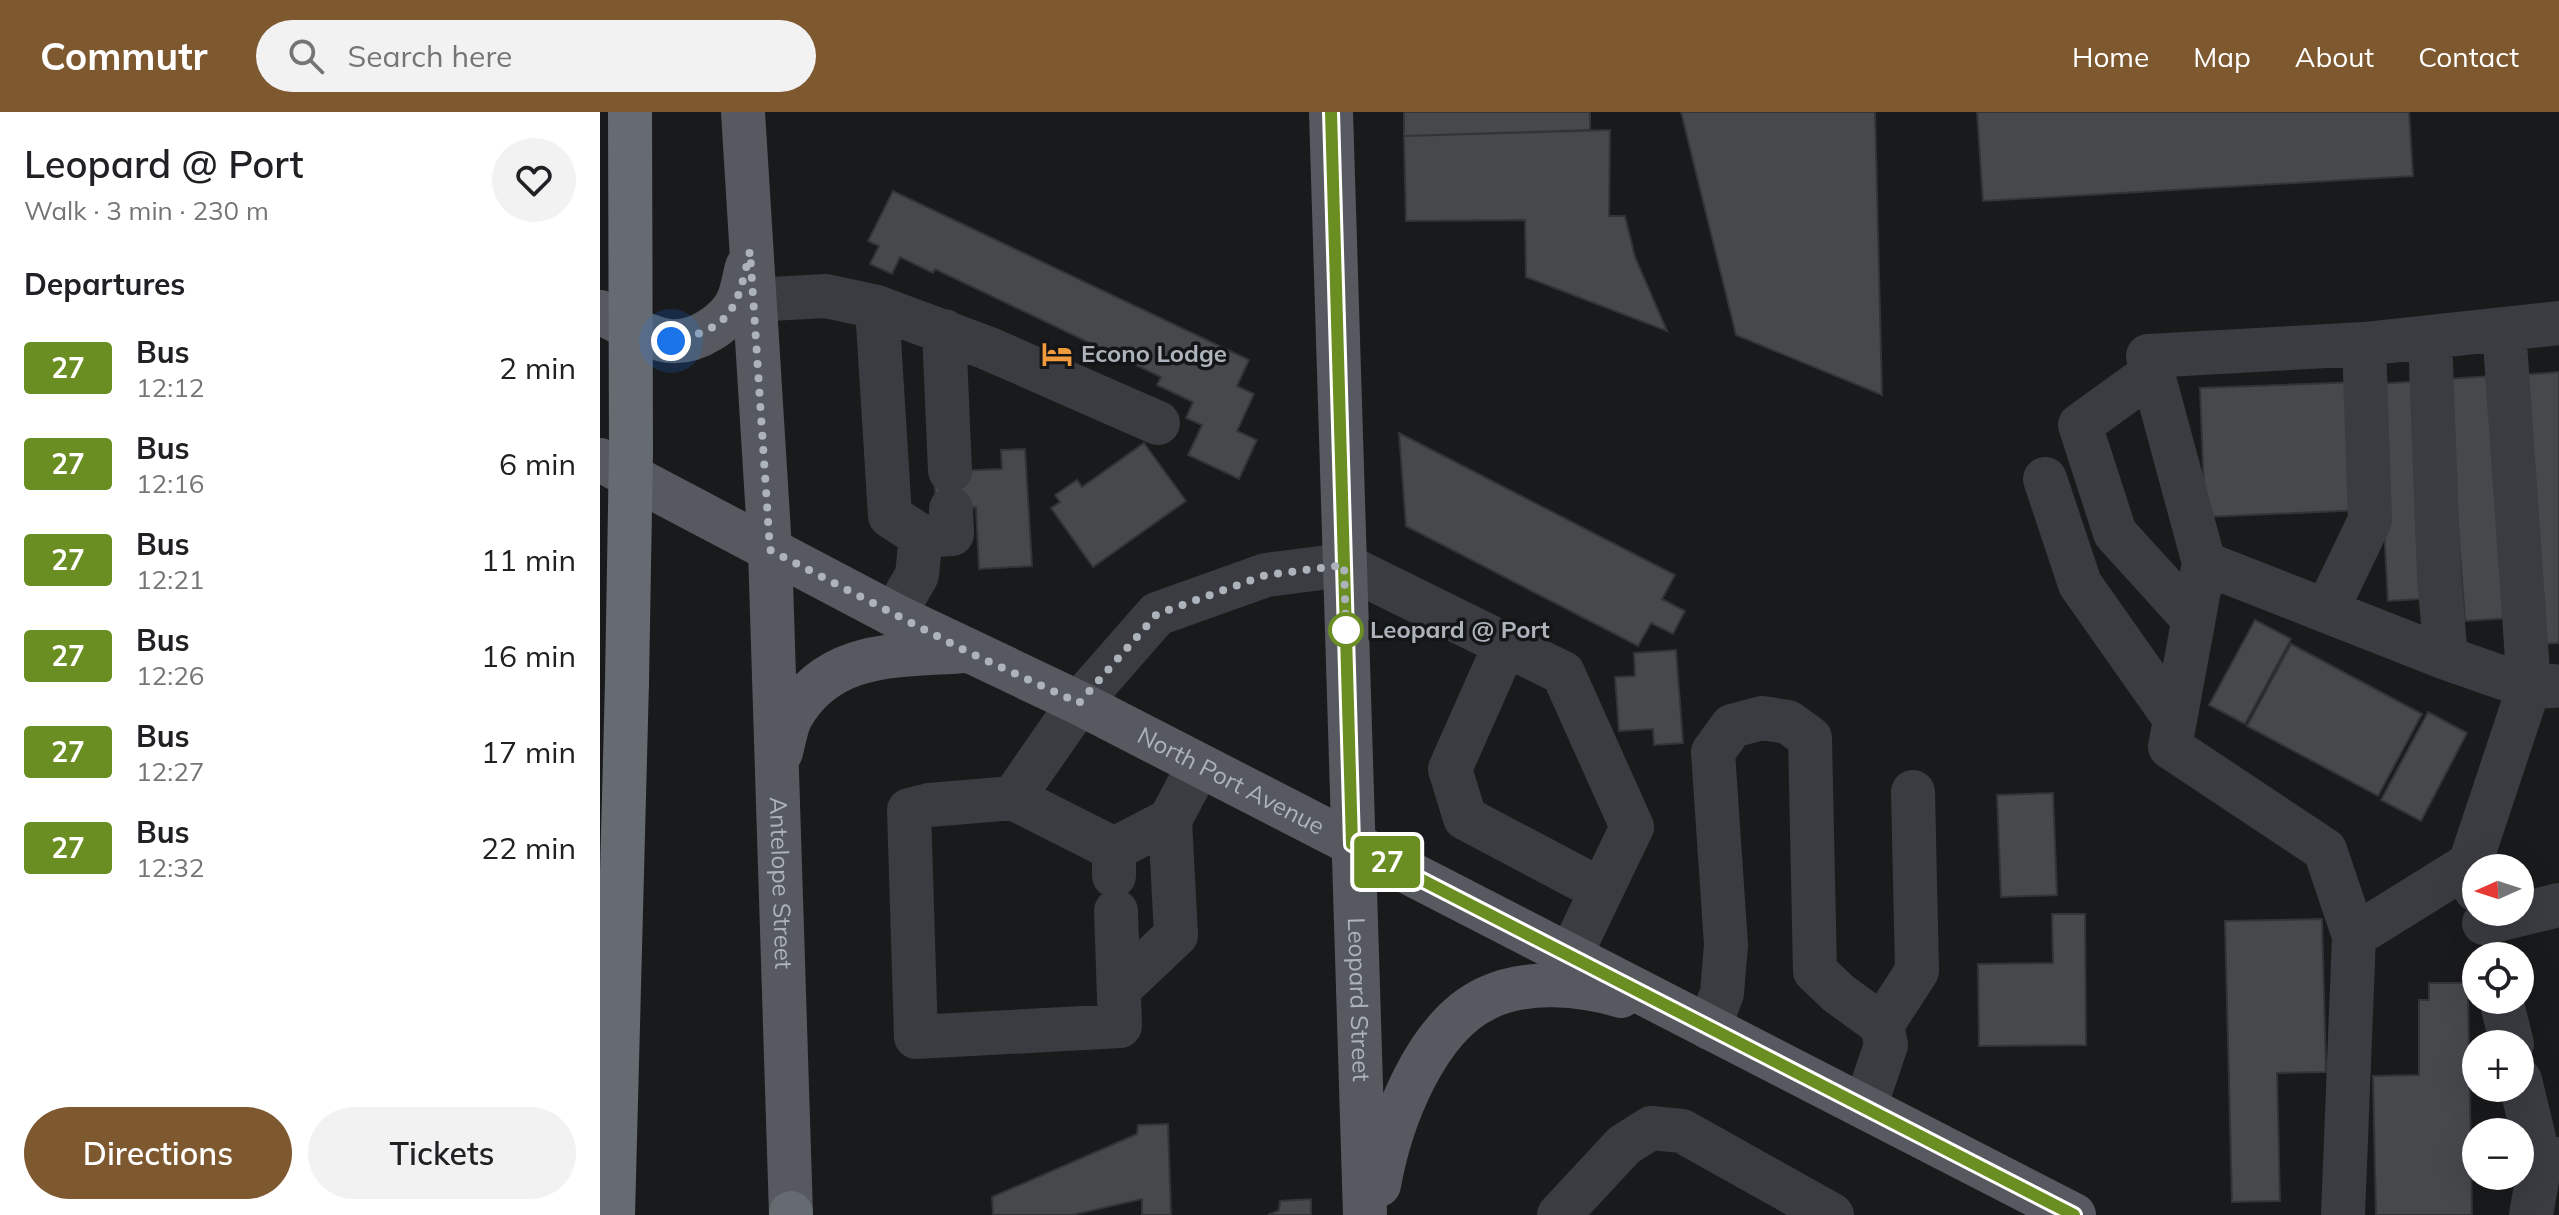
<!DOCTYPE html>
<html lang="en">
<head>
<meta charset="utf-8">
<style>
	body { margin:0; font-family:Mulish,sans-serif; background:#f2f2f2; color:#202124; height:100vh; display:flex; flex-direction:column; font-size:30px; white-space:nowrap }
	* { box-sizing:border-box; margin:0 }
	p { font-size:26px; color:#757577 }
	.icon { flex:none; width:44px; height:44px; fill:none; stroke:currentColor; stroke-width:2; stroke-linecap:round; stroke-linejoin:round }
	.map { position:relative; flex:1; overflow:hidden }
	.sheet { display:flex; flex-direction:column; background:#fff; width:600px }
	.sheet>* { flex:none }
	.badge { padding:0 16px; border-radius:6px; font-size:28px; line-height:52px }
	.needle { width:52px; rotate:267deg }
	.fabs { position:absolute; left:1862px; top:742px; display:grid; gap:16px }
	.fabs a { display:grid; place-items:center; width:72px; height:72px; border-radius:50%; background:#fff; box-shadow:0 8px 32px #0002; font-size:40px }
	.you { position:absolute; width:40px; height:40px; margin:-20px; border:6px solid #fff; border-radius:50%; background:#1a73e8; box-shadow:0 0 0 12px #1a73e833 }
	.map>.badge { position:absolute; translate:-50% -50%; box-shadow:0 0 0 4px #fff }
	h2 { padding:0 24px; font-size:30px; line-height:72px }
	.round { display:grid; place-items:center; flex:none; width:84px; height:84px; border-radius:42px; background:#f2f2f2 }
	.summary { display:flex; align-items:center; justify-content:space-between; height:136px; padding:0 24px }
	h1 { font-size:38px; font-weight:600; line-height:60px }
	.action { display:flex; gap:16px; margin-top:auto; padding:16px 24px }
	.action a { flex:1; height:92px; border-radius:48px; background:#7e582f; color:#fff; font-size:32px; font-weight:600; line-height:92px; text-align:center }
	.action a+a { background:#f2f2f2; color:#202124 }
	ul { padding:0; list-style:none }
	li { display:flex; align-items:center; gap:24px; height:96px; padding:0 24px }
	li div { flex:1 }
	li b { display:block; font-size:30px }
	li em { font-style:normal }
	li .badge { min-width:88px; font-weight:700; text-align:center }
	header { display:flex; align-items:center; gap:48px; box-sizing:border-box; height:112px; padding:0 40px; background:#7e582f; color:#fff }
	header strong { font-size:38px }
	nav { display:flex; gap:44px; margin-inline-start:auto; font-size:28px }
	.search { width:560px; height:72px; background:#f2f2f2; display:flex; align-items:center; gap:20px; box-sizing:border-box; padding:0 28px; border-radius:44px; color:#757577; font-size:30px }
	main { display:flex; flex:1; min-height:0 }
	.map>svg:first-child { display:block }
	.building { fill:#46484c; stroke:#333438; stroke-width:2 }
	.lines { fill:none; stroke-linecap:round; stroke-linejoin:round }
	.minor { stroke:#3a3c41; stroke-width:44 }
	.major { stroke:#565a60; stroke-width:44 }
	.highway { stroke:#666b72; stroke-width:44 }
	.highway-bridge { stroke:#666b72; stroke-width:44 }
	.line-casing { stroke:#fff; stroke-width:18 }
	.line { stroke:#6b8e23; stroke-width:12 }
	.walk { stroke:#acb3bb; stroke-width:8; stroke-dasharray:0 14.4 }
	.stop-dot { fill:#fff; stroke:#6b8e23; stroke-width:4 }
	.labels { text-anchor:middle; stroke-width:7; stroke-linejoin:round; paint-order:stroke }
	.poi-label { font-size:24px; font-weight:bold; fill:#acb3bb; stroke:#141517; text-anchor:start }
	.stop-label { font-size:24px; font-weight:bold; fill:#acb3bb; stroke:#141517; text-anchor:start }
	.street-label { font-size:24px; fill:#acb3bb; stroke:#141517 }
</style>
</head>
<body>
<header>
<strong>Commutr</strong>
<div class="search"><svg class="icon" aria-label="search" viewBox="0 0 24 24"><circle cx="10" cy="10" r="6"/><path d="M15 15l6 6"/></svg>Search here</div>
<nav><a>Home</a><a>Map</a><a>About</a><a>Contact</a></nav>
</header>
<main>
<section class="sheet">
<div class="summary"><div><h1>Leopard @ Port</h1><p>Walk · 3 min · 230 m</p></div><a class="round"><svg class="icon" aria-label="heart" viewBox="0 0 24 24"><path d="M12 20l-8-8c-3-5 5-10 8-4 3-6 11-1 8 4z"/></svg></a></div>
<h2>Departures</h2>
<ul>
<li><span class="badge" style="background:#6b8e23;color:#fff">27</span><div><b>Bus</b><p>12:12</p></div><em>2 min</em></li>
<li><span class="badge" style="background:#6b8e23;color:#fff">27</span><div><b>Bus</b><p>12:16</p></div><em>6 min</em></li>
<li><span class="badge" style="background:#6b8e23;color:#fff">27</span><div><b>Bus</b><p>12:21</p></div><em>11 min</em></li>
<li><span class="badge" style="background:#6b8e23;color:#fff">27</span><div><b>Bus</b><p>12:26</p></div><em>16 min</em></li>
<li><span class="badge" style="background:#6b8e23;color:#fff">27</span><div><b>Bus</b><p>12:27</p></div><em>17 min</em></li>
<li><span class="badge" style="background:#6b8e23;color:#fff">27</span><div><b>Bus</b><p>12:32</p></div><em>22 min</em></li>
</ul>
<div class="action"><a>Directions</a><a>Tickets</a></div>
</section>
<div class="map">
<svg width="1959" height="1103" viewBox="0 0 1959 1103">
	<rect width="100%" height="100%" fill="#191a1c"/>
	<!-- building -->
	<path class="building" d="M804 0H990V18L804 24Z
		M1081 0H1275L1282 283 1136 223Z
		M1377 0H1809L1813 64 1383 89Z
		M1010 18 1009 104H1025L1035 145 1067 219 926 165 925 108 806 109 804 24Z
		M293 79 649 248 637 274 654 282 637 319 657 328 639 367 588 343 602 313 586 306 593 290 557 273 561 265 335 157 333 161 300 145 292 162 270 152 279 134 268 129Z
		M1959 260V531L1938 532 1920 263Z
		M1892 264 1910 506 1865 509 1847 267Z
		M1822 269 1835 486 1788 489 1776 272Z
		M1758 270 1763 398 1605 405 1600 276Z
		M799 321 1075 463 1062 487 1085 499 1073 522 1051 511 1038 534 806 414Z
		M544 331 586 389 493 455 451 396 460 390 455 383 477 368 482 375Z
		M425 337 432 454 379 457 376 395 336 398 334 360 402 357 401 338Z
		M1655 508 1691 527 1645 612 1609 593Z
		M1691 532 1822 602 1778 684 1647 614Z
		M1076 538 1083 631 1054 633 1053 617 1019 619 1015 565 1035 564 1034 541Z
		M1828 600 1867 621 1821 709 1781 688Z
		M1453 681 1457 783 1401 785 1397 683Z
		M1452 802H1485L1486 933 1379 934 1378 852 1453 851Z
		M1722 807 1726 960 1677 961 1680 1089 1632 1090 1625 809Z
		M1829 871H1864L1868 887 1872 1103H1776L1773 964 1819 963V888H1829Z
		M568 1012 571 1103H542V1087L472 1103H393L392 1085 537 1022 538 1013Z
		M711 1087V1103H668L679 1098 680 1089Z"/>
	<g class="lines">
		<!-- minor -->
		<path class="minor" d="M153 188 226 184 277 195 387 236 558 311
			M277 195 290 404 321 424 317 463 294 503
			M344 219 350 359
			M1830 225 1839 465 1846 546
			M1552 261 1480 313 1515 421 1593 507
			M1445 367 1480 472 1575 607
			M321 424 352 422 351 397
			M1604 451 1846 546 1929 575 1954 574
			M1727 498 1770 408 1764 232
			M905 533 850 657 865 706 1001 778
			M413 686 514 737
			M1870 752 1929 575 1904 217
			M514 764V737L570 708 599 653
			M516 799 520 914 316 925 309 698 329 693 413 686 479 591 557 502 666 463 744 453 963 561 1032 715 970 844
			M1884 811 1959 793
			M1754 824 1870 752 1876 778
			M519 877 576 823 570 708
			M1901 888 1912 932
			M1282 913 1317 859 1313 680
			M1109 916 1122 881 1126 833 1113 640 1132 614 1162 606 1188 610 1210 626 1215 859 1238 881 1282 913 1286 933 1265 995
			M1920 968 1940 1051
			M959 1103 1024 1033 1051 1016 1082 1019 1232 1103
			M1743 1103 1754 824 1725 738 1570 635 1604 451 1548 244 1764 232 1959 211
			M1931 1103 1940 1051 1959 1047"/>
		<!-- major -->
		<g class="major">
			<path id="s1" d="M143 0 170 438 191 1103"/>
			<path id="s2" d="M731 0 765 1103"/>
			<path d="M0 200C21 211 45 225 69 229 96 232 130 210 139 186 143 176 144 165 147 155"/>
			<path id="s3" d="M0 348 294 503 479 591 1474 1103"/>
			<path d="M181 640C184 629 186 615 191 605 229 537 300 544 366 539"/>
			<path d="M779 1073C790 1011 825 915 887 886 926 867 981 872 1021 884"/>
		</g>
		<!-- highway -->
		<path class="highway" d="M13 1103 27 570
			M191 1103V1101"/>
		<!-- highway-bridge -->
		<path class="highway-bridge" d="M27 570 31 338 30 0"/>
	</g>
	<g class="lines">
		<!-- line casing -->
		<g class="line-casing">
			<path id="line" d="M731 0 752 732 1474 1103"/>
		</g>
		<!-- line -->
		<use href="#line" class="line"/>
		<!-- walk -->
		<path class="walk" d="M71 229C133 217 137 196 150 139L170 438 366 539 479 591 557 502 666 463 744 453 746 518"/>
	</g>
	<!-- icons -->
	<defs>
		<g id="hotel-bare" transform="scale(2.4)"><path d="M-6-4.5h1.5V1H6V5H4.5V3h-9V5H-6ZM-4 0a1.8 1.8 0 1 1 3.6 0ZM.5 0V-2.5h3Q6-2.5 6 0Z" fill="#f19b3c" stroke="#141517" stroke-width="2.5" paint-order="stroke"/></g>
	</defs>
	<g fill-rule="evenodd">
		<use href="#hotel-bare" x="457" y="242"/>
	</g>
	<!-- markers -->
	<circle class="stop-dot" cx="746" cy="518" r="16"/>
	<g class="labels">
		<!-- poi labels -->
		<g class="poi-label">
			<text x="481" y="250">Econo Lodge</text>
		</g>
		<!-- stop labels -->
		<g class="stop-label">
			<text x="770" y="526">Leopard @ Port</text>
		</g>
		<!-- street labels -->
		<g class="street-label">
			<text dy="8" stroke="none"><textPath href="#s3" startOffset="708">North Port Avenue</textPath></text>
			<text dy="8" stroke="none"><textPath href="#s1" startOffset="772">Antelope Street</textPath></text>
			<text dy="8" stroke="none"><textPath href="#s2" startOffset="888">Leopard Street</textPath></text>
		</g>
	</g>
</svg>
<div class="fabs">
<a><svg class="needle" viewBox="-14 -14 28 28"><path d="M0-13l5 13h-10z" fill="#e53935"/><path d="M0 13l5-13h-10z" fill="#757577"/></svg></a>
<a><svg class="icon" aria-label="locate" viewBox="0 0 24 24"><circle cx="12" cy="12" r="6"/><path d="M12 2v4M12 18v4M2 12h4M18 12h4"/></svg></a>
<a>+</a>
<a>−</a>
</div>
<div class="you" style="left:71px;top:229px"></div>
<b class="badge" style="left:787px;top:750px;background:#6b8e23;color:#fff">27</b>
</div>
</main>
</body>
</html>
